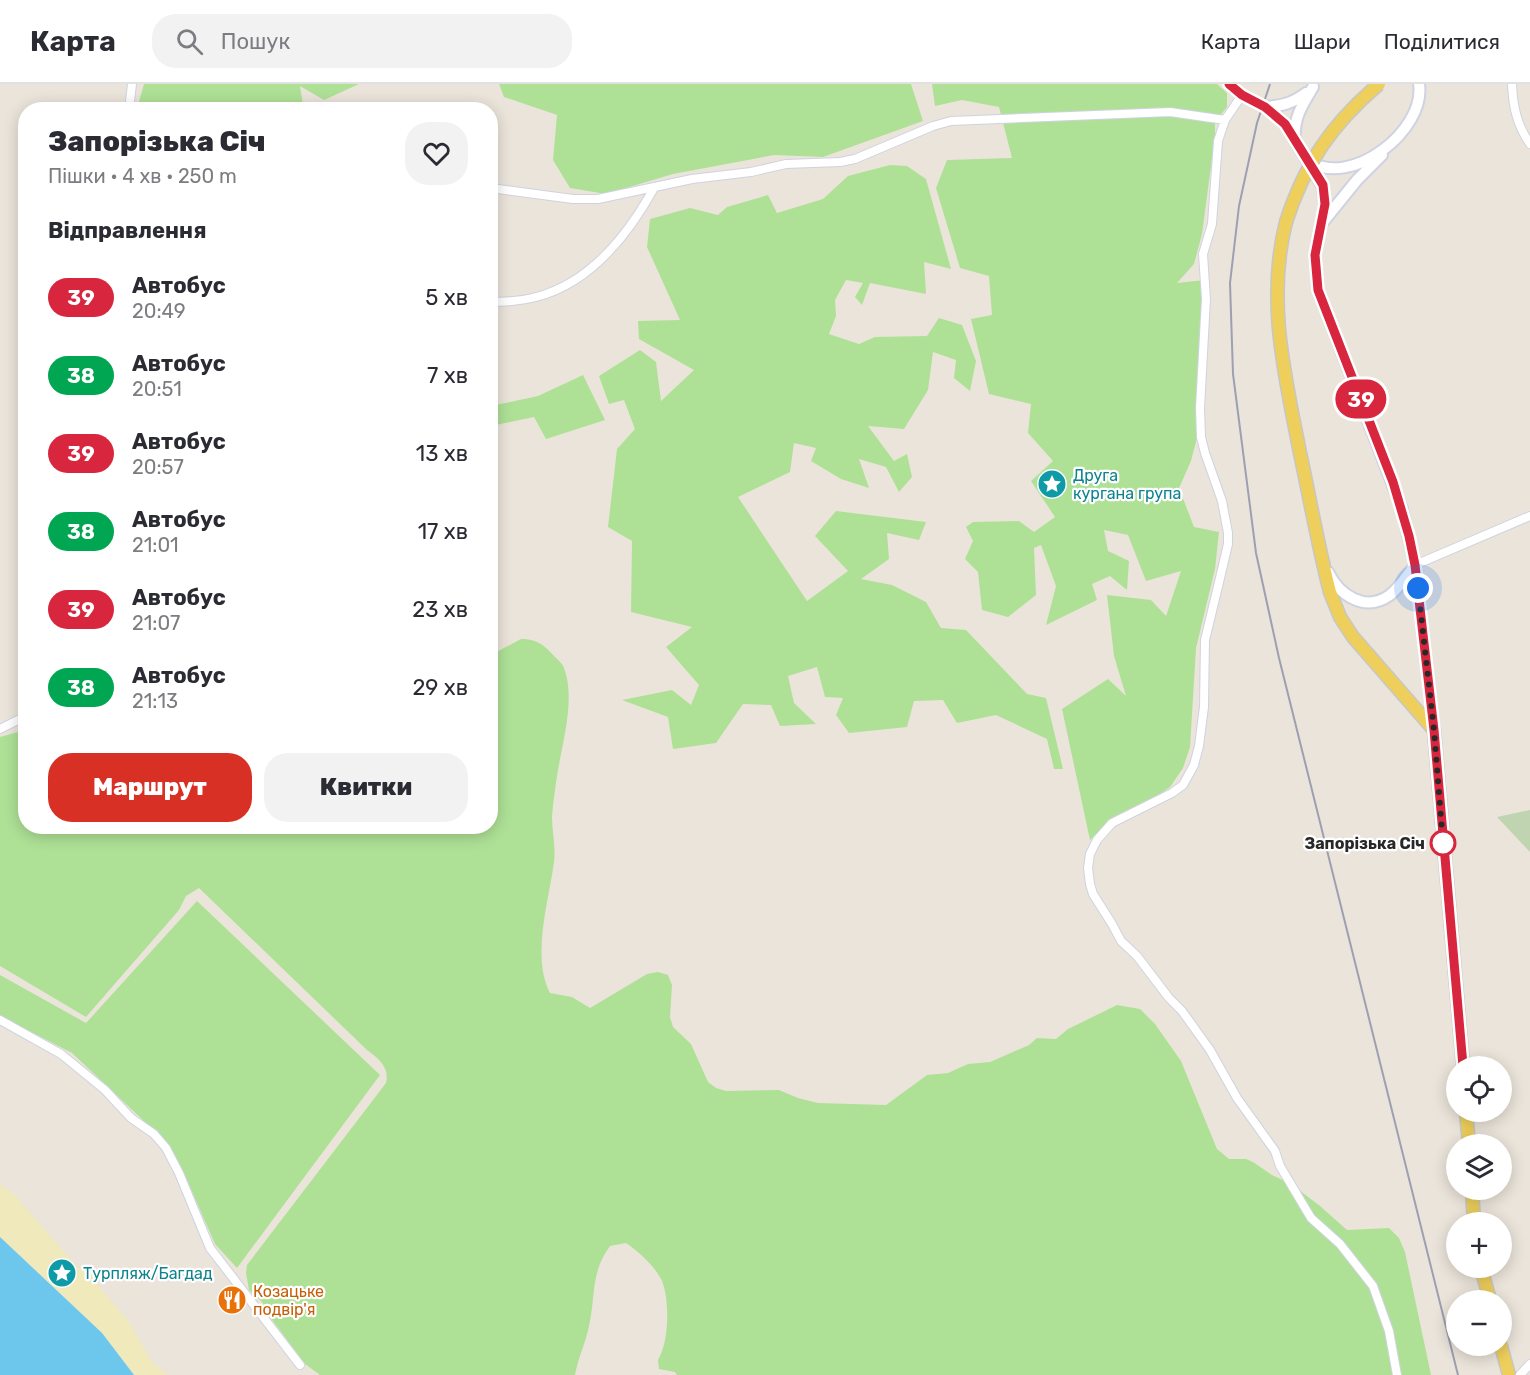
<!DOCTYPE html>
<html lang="uk">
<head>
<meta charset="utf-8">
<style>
	body { margin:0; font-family:Rubik,sans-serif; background:#f2f2f3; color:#2b2b33; height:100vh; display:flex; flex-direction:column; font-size:22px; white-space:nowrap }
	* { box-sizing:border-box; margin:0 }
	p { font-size:20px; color:#7c7c81 }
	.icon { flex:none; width:33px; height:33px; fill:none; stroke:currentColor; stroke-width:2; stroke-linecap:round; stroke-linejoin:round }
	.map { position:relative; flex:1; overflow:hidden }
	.drawer { position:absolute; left:18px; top:18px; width:480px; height:732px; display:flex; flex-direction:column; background:#fff; border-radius:24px; box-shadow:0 3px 15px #0003 }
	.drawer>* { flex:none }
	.badge { padding:0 12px; border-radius:20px; font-size:21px; line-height:39px }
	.fabs { position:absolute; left:1446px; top:972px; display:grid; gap:12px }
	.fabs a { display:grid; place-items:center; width:66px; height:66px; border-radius:50%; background:#fff; box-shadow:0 3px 15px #0003; font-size:30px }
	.you { position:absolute; width:30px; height:30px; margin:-15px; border:4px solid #fff; border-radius:50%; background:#1a73e8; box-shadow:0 0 0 9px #1a73e833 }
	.map>.badge { position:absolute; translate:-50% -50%; box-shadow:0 0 0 3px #fff }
	h2 { padding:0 30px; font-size:22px; line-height:54px }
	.round { display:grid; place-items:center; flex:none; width:63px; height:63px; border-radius:24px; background:#f2f2f3 }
	.overview { display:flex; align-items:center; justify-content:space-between; height:102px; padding:0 30px }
	h1 { font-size:28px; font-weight:800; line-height:45px }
	.action { display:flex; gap:12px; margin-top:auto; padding:12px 30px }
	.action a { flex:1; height:69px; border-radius:24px; background:#d93025; color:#fff; font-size:24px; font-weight:800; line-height:69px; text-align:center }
	.action a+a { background:#f2f2f3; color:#2b2b33 }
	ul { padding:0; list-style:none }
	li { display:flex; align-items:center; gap:18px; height:78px; padding:0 30px }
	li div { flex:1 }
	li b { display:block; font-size:22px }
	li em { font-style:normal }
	li .badge { min-width:66px; font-weight:700; text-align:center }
	header { display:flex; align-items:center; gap:36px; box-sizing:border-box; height:84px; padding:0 30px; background:#fff; border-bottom:2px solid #e1e1e2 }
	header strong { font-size:28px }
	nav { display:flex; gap:33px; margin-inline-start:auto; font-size:21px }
	.search { width:420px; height:54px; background:#f2f2f3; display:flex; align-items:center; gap:15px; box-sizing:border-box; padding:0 21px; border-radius:24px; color:#7c7c81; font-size:22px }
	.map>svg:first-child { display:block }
	.green { fill:#aee196 }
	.sand { fill:#f0e9bc }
	.cemetery { fill:#c1d4b1 }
	.water { fill:#6dc7ec }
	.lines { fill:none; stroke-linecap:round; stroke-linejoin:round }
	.street-casing { stroke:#cfd2e1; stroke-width:10 }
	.secondary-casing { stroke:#cfd2e1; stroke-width:14 }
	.primary-casing { stroke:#c7c7c7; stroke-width:15 }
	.street { stroke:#fff; stroke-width:8 }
	.secondary { stroke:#fff; stroke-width:10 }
	.primary { stroke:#eecf5b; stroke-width:12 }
	.rail { stroke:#9d9fb2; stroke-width:2 }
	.primary-bridge-casing { stroke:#c7c7c7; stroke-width:15; stroke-linecap:butt }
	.primary-bridge { stroke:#eecf5b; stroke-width:12 }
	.line-casing { stroke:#fff; stroke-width:14 }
	.line { stroke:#d7263d; stroke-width:9 }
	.walk { stroke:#282828; stroke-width:6; stroke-dasharray:0 10.8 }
	.stop-dot { fill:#fff; stroke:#d7263d; stroke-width:3 }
	.labels { text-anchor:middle; stroke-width:4.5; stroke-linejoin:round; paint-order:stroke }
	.culture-label { font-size:16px; fill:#0d838f; stroke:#fff; text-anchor:start }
	.stop-label { font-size:16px; font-weight:bold; fill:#282828; stroke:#fff; text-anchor:end }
	.food-label { font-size:16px; fill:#c56008; stroke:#fff; text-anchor:start }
</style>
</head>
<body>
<header>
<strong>Карта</strong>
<div class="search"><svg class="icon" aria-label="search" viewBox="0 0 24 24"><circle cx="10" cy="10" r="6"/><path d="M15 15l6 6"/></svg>Пошук</div>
<nav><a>Карта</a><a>Шари</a><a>Поділитися</a></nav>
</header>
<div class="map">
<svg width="1530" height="1291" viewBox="0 0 1530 1291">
	<rect width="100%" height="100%" fill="#ebe4da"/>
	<!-- green -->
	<path class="green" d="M144 0H359L324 16 300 2 303 21 301 25H137Z
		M499 0H911L923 37 823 73 774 71 673 90 606 110 570 104 553 76 557 31 504 13Z
		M932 0H1217L1227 9V23L1215 38V52L1202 150 1194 180 1177 199 1205 196 1201 338 1191 377 1179 404 1194 443 1219 448 1215 485 1196 564 1190 663 1183 684 1170 703 1142 722 1117 731 1090 756 1062 625 1108 595 1126 612 1114 572 1107 511 1151 516 1166 532 1181 487 1146 497 1128 451 1104 446 1108 467 1129 477 1127 506 1110 492 1092 500 1097 516 1046 541 1056 502 1041 461 1034 464 1036 511 1008 533 982 526 978 488 965 475 973 457 966 443 973 438 1019 437 1034 448 1055 433 1031 397 1053 377 1028 349 1031 320 989 310 971 235 992 231 989 192 960 184 936 104 947 76 1012 74 999 23 962 16 935 22Z
		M890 81 907 82 926 95 951 185 924 178 926 210 870 199 862 221 855 213 863 199 846 196 835 216 836 232 829 250 859 260 875 253 927 252 939 234 962 241 976 277 970 307 954 294 956 276 933 268 928 306 904 345 868 342 894 377 907 370 912 393 899 408 886 383 859 375 869 404 841 395 811 377 816 364 794 359 790 388 738 413 807 517 848 487 815 452 836 427 926 438 919 456 887 449 889 475 861 495 892 501 926 518 941 544 966 546 1027 610 1046 614 1063 685H1054L1047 655 996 631 957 639 943 616 914 617 907 643 849 649 836 631 843 614 825 613 817 583 788 592 794 619 816 640 780 642 771 621 743 620 716 659 673 665 668 633 622 616 672 606 691 621 699 601 666 563 692 543 631 528 632 457 608 443 617 365 635 345 624 316 609 320 599 292 640 266 656 278 661 317 694 286 639 255 638 237 680 236 647 163 650 135 690 124 718 131 727 123 768 111 777 129 823 115 848 92Z
		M583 291 605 336 546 355 534 333 491 342V322L538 312Z
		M521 555C538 555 545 562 555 573 558 576 563 580 564 584 576 615 562 660 557 692 555 705 553 719 552 733 552 748 556 763 554 778 549 817 531 872 550 909L572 913 590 924 647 890 658 888 668 891 672 901 670 933 673 943 691 960 708 998 716 1004 726 1007 779 1006 798 1014 818 1019 886 1021 927 991 948 989 968 980 990 978 1029 961 1037 954 1056 955 1068 945 1117 921 1140 925 1155 940 1181 977 1217 1065 1229 1075H1246L1253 1078 1272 1091 1291 1100 1320 1122 1347 1146 1389 1144 1399 1154 1405 1168 1431 1291H677L675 1288 659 1285 658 1276C669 1258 670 1217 662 1197 655 1182 639 1168 626 1159L610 1162C590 1190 596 1211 589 1242 586 1258 578 1274 575 1291H320L305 1280 270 1233 262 1218 249 1206 246 1189 247 1181 386 999C390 983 378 974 367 966L199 804 186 812 179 826 86 933 0 882V653L25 646 26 742H490L491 571Z
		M197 817 380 991 237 1184 215 1160 184 1089 163 1055 72 969 0 932V891L86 939Z"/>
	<!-- sand -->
	<path class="sand" d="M0 1101 13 1109 75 1180 96 1199 128 1236 152 1278 168 1291H134L102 1249 0 1153Z"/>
	<!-- cemetery -->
	<path class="cemetery" d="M1530 726V768L1497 733Z"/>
	<!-- water -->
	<path class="water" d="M0 1153 102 1249 134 1291H0Z"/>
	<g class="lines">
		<!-- street casing -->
		<g class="street-casing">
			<path id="street" d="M1512 0C1513 23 1517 41 1530 60
				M1242 11 1225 36 1218 57 1212 140 1203 170 1206 215 1200 324 1201 353 1205 369 1222 417 1228 449V460L1220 494 1205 556 1204 623 1199 662 1194 681 1183 701 1172 709 1112 739 1097 756 1090 770 1088 784 1090 800 1093 810 1112 840 1121 857 1137 872 1169 914 1182 927 1210 966 1237 1014 1275 1067 1280 1082 1311 1134 1340 1160 1373 1202 1389 1247 1397 1291
				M129 26 132 0
				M490 104 573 115H598L692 95 751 88 786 80 840 78 855 75 933 42 951 37 1170 28 1225 36
				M490 218C506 218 521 217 536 213 591 199 628 151 654 104
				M1415 481 1530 432
				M0 645 26 632
				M0 936 61 970 105 1006 131 1034 154 1050 166 1064 179 1089 210 1164 300 1281
				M1520 1291 1530 1280"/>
		</g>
		<!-- secondary casing -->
		<g class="secondary-casing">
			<path id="secondary" d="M1229 0 1242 11 1265 23 1285 40 1322 101 1325 120 1315 171 1318 206 1402 425 1415 481 1434 646
				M1265 23C1282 22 1293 19 1306 9
				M1295 56C1293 35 1302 21 1313 3
				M1309 77C1350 105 1426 47 1419 0
				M1323 138 1357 96 1382 71
				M1328 488C1339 511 1365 529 1390 511 1400 503 1407 491 1415 481"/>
		</g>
		<!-- primary casing -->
		<g class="primary-casing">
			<path id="primary" d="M1286 138C1266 216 1285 292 1300 369 1310 415 1318 462 1330 508L1340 533 1353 553 1434 646 1463 982
				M1466 1028 1469 1060
				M1472 1106 1474 1138
				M1481 1184 1490 1216
				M1501 1262 1509 1291"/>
		</g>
		<!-- street -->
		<use href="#street" class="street"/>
		<!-- secondary -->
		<use href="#secondary" class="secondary"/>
		<!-- primary -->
		<use href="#primary" class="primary"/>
		<!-- rail -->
		<path class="rail" d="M1270 0 1257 39 1239 122 1230 199 1233 290 1251 430 1256 469 1279 574 1458 1291"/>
		<!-- primary-bridge casing -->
		<g class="primary-bridge-casing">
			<path id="primary-bridge" d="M1286 138C1305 79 1332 40 1379 0"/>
		</g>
		<!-- primary-bridge -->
		<use href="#primary-bridge" class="primary-bridge"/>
	</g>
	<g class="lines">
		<!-- line casing -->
		<g class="line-casing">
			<path id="line" d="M1229 0 1242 11 1265 23 1285 40 1323 101 1325 120 1315 171 1318 206 1393 398 1409 452 1415 481 1434 646 1463 982"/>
		</g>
		<!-- line -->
		<use href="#line" class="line"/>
		<!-- walk -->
		<path class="walk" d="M1418 504 1434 646 1443 759"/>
	</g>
	<!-- icons -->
	<defs>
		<g id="sight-disc" transform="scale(1.5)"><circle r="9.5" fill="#0f9aa8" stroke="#fff"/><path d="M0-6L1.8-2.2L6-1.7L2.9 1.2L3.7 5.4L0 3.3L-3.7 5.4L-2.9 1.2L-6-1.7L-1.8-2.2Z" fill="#fff"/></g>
		<g id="restaurant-disc" transform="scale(1.5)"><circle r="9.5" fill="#e8710a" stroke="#fff"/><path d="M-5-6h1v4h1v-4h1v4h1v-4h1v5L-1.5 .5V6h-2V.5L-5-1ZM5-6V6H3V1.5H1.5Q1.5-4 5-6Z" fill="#fff"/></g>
	</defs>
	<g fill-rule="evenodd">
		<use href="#sight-disc" x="1052" y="400"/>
		<use href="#sight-disc" x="62" y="1189"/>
		<use href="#restaurant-disc" x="232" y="1216"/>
	</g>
	<!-- markers -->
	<circle class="stop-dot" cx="1443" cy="759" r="12"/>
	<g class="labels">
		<!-- culture labels -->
		<g class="culture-label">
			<text x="1073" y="397">Друга<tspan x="1073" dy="18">кургана група</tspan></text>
			<text x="83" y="1195">Турпляж/Багдад</text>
		</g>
		<!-- stop labels -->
		<g class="stop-label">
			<text x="1425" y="765">Запорізька Січ</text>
		</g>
		<!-- food labels -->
		<g class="food-label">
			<text x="253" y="1213">Козацьке<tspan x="253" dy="18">подвір'я</tspan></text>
		</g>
	</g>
</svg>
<div class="fabs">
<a><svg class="icon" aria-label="locate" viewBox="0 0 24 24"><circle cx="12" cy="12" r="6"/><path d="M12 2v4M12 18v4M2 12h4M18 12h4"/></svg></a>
<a><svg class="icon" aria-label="layers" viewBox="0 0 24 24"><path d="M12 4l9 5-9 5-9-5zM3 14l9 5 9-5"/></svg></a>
<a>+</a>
<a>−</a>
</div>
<div class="you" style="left:1418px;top:504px"></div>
<b class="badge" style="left:1361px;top:315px;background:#d7263d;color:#fff">39</b>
<section class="drawer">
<div class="overview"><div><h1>Запорізька Січ</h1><p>Пішки · 4 хв · 250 m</p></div><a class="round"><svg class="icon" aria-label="heart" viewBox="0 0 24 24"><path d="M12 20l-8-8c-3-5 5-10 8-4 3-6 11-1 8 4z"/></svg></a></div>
<h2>Відправлення</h2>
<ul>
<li><span class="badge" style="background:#d7263d;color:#fff">39</span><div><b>Автобус</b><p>20:49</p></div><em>5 хв</em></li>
<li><span class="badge" style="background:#00a651;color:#fff">38</span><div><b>Автобус</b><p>20:51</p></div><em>7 хв</em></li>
<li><span class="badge" style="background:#d7263d;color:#fff">39</span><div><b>Автобус</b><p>20:57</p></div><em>13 хв</em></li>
<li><span class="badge" style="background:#00a651;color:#fff">38</span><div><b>Автобус</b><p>21:01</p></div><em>17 хв</em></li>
<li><span class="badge" style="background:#d7263d;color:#fff">39</span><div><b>Автобус</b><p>21:07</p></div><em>23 хв</em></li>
<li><span class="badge" style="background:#00a651;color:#fff">38</span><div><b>Автобус</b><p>21:13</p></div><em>29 хв</em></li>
</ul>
<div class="action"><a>Маршрут</a><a>Квитки</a></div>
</section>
</div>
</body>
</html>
